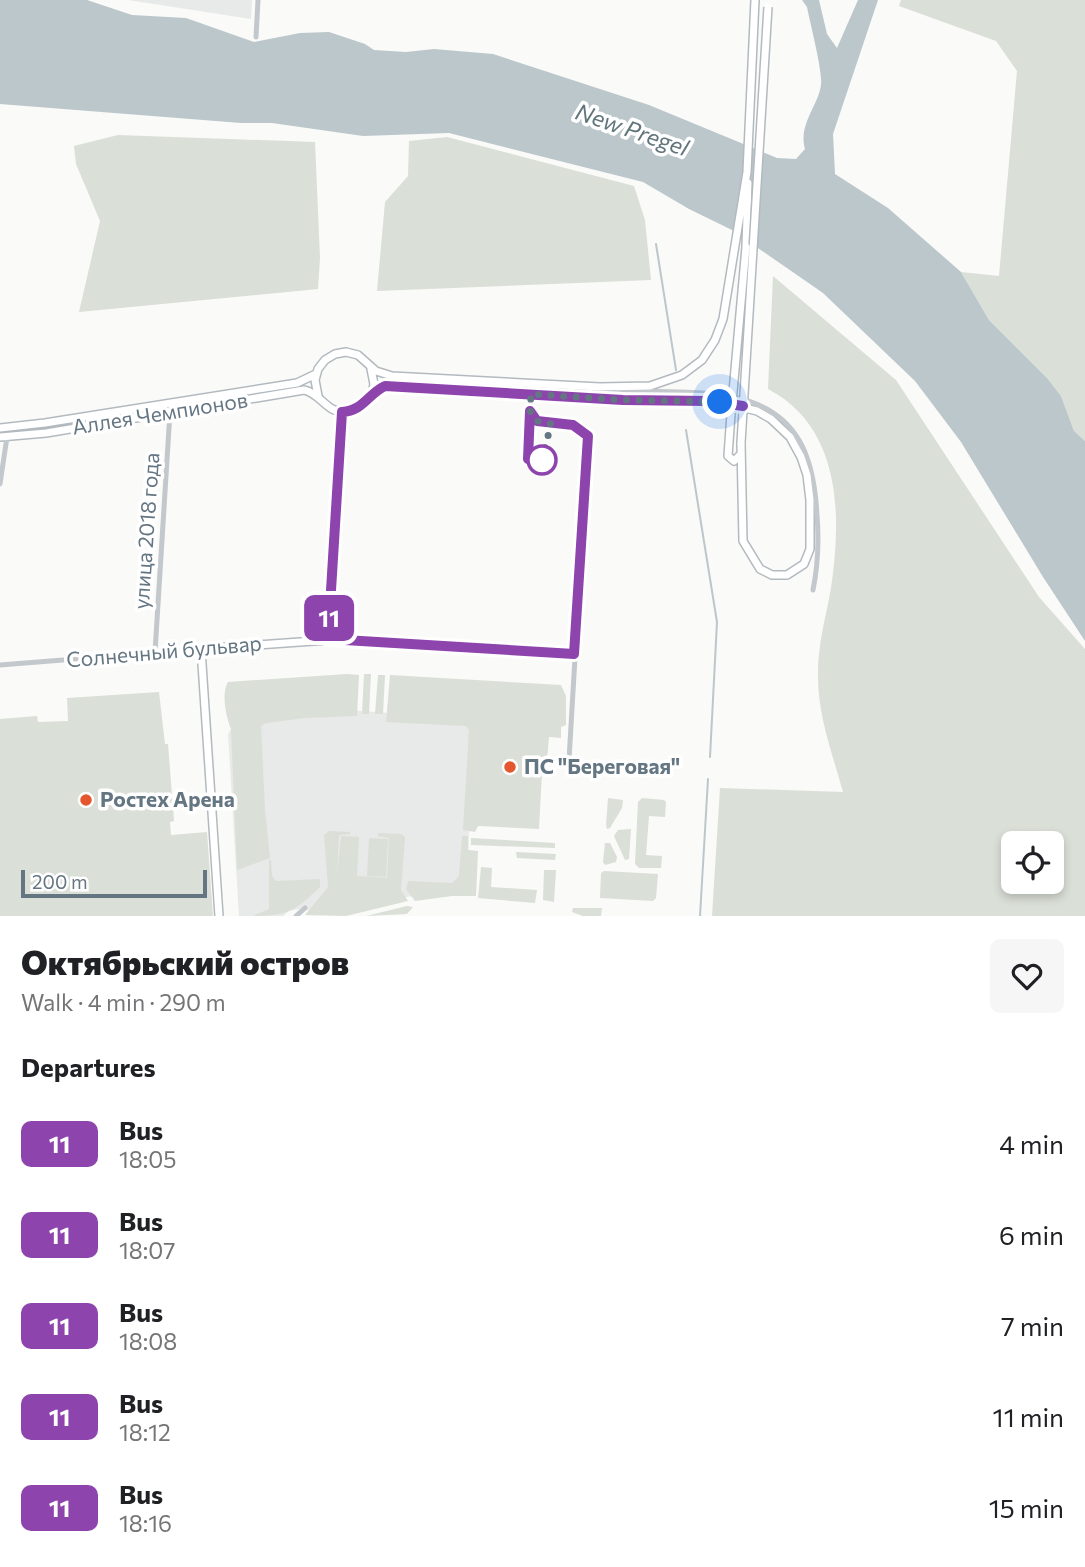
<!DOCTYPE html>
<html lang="en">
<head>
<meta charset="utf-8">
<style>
	body { margin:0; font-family:Commissioner,sans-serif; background:#f6f6f6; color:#202124; height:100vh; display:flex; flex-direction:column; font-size:26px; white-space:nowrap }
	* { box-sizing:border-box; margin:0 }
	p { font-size:23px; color:#757577 }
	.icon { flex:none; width:38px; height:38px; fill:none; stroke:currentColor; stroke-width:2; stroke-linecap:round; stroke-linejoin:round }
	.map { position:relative; height:916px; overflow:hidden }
	.panel { display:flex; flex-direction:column; background:#fff; flex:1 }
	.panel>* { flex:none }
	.badge { padding:0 14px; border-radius:10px; font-size:24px; line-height:46px }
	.tools { position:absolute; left:1001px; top:831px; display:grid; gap:14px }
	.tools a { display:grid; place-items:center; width:63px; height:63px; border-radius:10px; background:#fff; box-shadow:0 4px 10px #0003; font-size:35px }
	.scale { position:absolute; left:21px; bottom:18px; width:186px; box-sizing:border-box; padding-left:7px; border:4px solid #657683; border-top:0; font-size:19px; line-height:24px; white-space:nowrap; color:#657683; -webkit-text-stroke:5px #fff; paint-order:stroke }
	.you { position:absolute; width:35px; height:35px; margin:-18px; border:5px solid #fff; border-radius:50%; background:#1a73e8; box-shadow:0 0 0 10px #1a73e833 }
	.map>.badge { position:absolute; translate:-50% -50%; box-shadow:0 0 0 4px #fff }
	h2 { padding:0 21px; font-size:26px; line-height:63px }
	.round { display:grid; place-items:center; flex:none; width:74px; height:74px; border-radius:10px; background:#f6f6f6 }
	.head { display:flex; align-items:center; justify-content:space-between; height:119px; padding:0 21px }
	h1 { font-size:33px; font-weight:800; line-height:52px }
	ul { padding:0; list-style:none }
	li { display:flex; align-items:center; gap:21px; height:91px; padding:0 21px }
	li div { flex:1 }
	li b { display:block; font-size:26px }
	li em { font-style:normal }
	li .badge { min-width:77px; font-weight:700; text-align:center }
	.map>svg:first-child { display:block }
	.built { fill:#e8e9e9 }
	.green { fill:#dadfd7; fill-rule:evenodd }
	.water { fill:#bbc7cb }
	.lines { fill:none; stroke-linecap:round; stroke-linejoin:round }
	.stream { stroke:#bbc7cb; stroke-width:2 }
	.secondary-casing { stroke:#b3babf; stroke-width:10 }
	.minor { stroke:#c3c8cc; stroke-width:5 }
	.secondary { stroke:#fff; stroke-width:7 }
	.secondary-bridge-casing { stroke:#b3babf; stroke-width:10; stroke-linecap:butt }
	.secondary-bridge { stroke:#fff; stroke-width:7 }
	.line-casing { stroke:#fff; stroke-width:16 }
	.line { stroke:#8e44ad; stroke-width:10 }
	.walk { stroke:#657683; stroke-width:7; stroke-dasharray:0 12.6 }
	.stop-dot { fill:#fff; stroke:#8e44ad; stroke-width:3.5 }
	.poi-dot { fill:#e4572e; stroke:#fff; stroke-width:2.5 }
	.labels { text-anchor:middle; stroke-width:7; stroke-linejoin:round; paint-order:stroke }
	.street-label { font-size:21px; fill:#657683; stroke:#fff }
	.poi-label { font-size:21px; font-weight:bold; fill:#657683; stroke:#fff; text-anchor:start }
	.water-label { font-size:23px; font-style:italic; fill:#60757c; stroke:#fff }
</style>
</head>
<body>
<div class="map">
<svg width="1085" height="916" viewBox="0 0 1085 916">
	<rect width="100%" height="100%" fill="#fafaf8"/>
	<!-- built -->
	<path class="built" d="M128 0H252L251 19Z
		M347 710 475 719 469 827 468 893H441L390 899 312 912 304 908 289 911 283 916H239L228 734 237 719Z"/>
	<!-- green -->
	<path class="green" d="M901 0H1085V441L1074 431 1061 396 1047 378 989 320 961 272 999 276 1017 71 996 41 899 6Z
		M118 135 315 142 320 258 318 289 79 312 100 221 76 164 74 146Z
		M447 137 634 186 645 220 651 280 377 291 385 202 408 176 409 141Z
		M773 276 896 380 1039 597 1085 649V916H712L720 788 843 792C832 752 817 714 818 672 818 644 826 616 831 588 842 515 841 427 768 389ZM1013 844H1052V882H1013Z
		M347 674 359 675 357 716 305 718 266 723 261 726 265 810 270 858 237 870 231 729C226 717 221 693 228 682Z
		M364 674H371L369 714H362Z
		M378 675H385L383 714H375Z
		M390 675 561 685 566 696V725L561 727V738L549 737 546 773H542L539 829 478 826 475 832 463 830 469 730 466 726 386 722Z
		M159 692 165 744H168L174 821 170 822 171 835 207 832 213 916H0V719L37 716 38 722 68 721 67 698Z
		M608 798 623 800 622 808 610 828 607 829 606 825Z
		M642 798 664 800 666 802 665 817 649 816 646 855 662 856 661 868H639L635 864 638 802Z
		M631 829 629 859 625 860 614 836 618 830Z
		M329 831 350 832V834L339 835 337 875 341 836 359 837 357 876 387 878 389 838 378 836V833L401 834 405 837 401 890 408 901 346 916 305 915 328 887 324 835Z
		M462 836H468V850L478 851 476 896H452L415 901 406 889 408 881 452 883 459 876Z
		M369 838 388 839 386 877 367 876Z
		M471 838 555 843V848L471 845Z
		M605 843H610L617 857 616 862 605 865 603 862Z
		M516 852 556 854 555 860 517 858Z
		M269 860H271L272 876 276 881 320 879V887C295 911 288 916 253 916L269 909Z
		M481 867 492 868 491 887 537 890 535 903 478 898Z
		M544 870H556L554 902 543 900Z
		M604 871 658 874 656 898 653 901 600 898 601 873Z
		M407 906 413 907 407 914 366 916Z
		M573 908H602L601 916H583L572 912Z"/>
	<!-- water -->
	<path class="water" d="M0 0H87L132 15 186 18 254 42 300 33 329 32 365 44 374 50 406 52 434 49 493 54 649 105 777 158 796 159 805 149C798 125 818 106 821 85 823 72 810 23 807 7L802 0H819L827 34 837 48 858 0H878L833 134 835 174 888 208 961 272 989 320 1047 378 1061 396 1074 431 1085 441V641L1043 577 961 442 915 381 823 293 732 230 689 209 643 182 449 133 363 136 272 123H241L0 104Z"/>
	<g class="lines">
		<!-- stream -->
		<path class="stream" d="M656 244 676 370
			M686 430 717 622 710 757
			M700 916 708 779"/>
		<!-- secondary casing -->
		<g class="secondary-casing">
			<path id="secondary" d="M746 247 748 183
				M371 369 374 384 372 395
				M318 396 315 380 318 369 325 360 335 354 346 352 358 355 376 371 392 376 600 387 650 386 682 375 702 360 715 340 723 319 747 172 755 0
				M731 414 728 456 734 461 740 455
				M0 428 45 423 297 383 316 374
				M0 437 46 433 304 390C320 393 325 411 343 412 366 413 370 387 391 386L623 400 720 402 757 411 771 419 790 437 801 457 807 475 810 500V549L804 564 787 575H772L760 569 743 541 741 443
				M219 916 201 649 328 640 342 412"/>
		</g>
		<!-- minor -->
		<path class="minor" d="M256 37 258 0
			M618 389C657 394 698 389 737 398 799 412 814 458 817 515 819 540 818 565 813 590
			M531 394 530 411 537 421 573 425 588 436 569 760
			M0 484 7 437
			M328 640 574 654
			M155 652 170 412
			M0 665 201 649
			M296 916 305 908"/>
		<!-- secondary -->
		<use href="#secondary" class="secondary"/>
		<!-- secondary-bridge casing -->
		<g class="secondary-bridge-casing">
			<path id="secondary-bridge" d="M731 414 746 247
				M741 443 768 7"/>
		</g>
		<!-- secondary-bridge -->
		<use href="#secondary-bridge" class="secondary-bridge"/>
	</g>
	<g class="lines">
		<!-- line casing -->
		<g class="line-casing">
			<path id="line" d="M542 460 528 459 530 411 537 421 573 425 588 436 574 654 328 639 342 412C363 411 368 394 385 386L623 400 708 401 743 406"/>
		</g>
		<!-- line -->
		<use href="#line" class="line"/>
		<!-- walk -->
		<path class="walk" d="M542 460 551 424 537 421 530 411 531 394 623 400 720 402"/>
	</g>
	<!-- markers -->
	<circle class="stop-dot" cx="542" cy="460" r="14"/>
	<g class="poi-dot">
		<circle cx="510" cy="767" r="7"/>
		<circle cx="86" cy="800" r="7"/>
	</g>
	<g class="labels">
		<!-- street labels -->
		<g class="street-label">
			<text transform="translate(160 414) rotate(-9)" y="7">Аллея Чемпионов</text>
			<text transform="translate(147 531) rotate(-86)" y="7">улица 2018 года</text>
			<text transform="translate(164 652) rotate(-5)" y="7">Солнечный бульвар</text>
		</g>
		<!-- poi labels -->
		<g class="poi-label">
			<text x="524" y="774">ПС "Береговая"</text>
			<text x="100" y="807">Ростех Арена</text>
		</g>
		<!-- water labels -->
		<g class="water-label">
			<text transform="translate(632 130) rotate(19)" y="8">New Pregel</text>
		</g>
	</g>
</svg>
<div class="tools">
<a><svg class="icon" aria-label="locate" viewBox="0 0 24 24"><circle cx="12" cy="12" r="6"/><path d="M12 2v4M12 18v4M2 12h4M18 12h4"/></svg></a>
</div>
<div class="scale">200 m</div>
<div class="you" style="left:720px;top:402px"></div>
<b class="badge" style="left:329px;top:618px;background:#8e44ad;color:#fff">11</b>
</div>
<section class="panel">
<div class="head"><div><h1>Октябрьский остров</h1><p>Walk · 4 min · 290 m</p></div><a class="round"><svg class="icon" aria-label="heart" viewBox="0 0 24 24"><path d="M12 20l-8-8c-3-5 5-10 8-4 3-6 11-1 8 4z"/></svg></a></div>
<h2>Departures</h2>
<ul>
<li><span class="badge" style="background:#8e44ad;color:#fff">11</span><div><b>Bus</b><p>18:05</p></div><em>4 min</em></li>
<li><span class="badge" style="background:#8e44ad;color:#fff">11</span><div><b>Bus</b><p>18:07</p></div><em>6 min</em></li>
<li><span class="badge" style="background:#8e44ad;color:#fff">11</span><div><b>Bus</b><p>18:08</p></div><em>7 min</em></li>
<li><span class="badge" style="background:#8e44ad;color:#fff">11</span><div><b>Bus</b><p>18:12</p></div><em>11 min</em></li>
<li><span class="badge" style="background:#8e44ad;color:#fff">11</span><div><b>Bus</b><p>18:16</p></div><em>15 min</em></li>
</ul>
</section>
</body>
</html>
